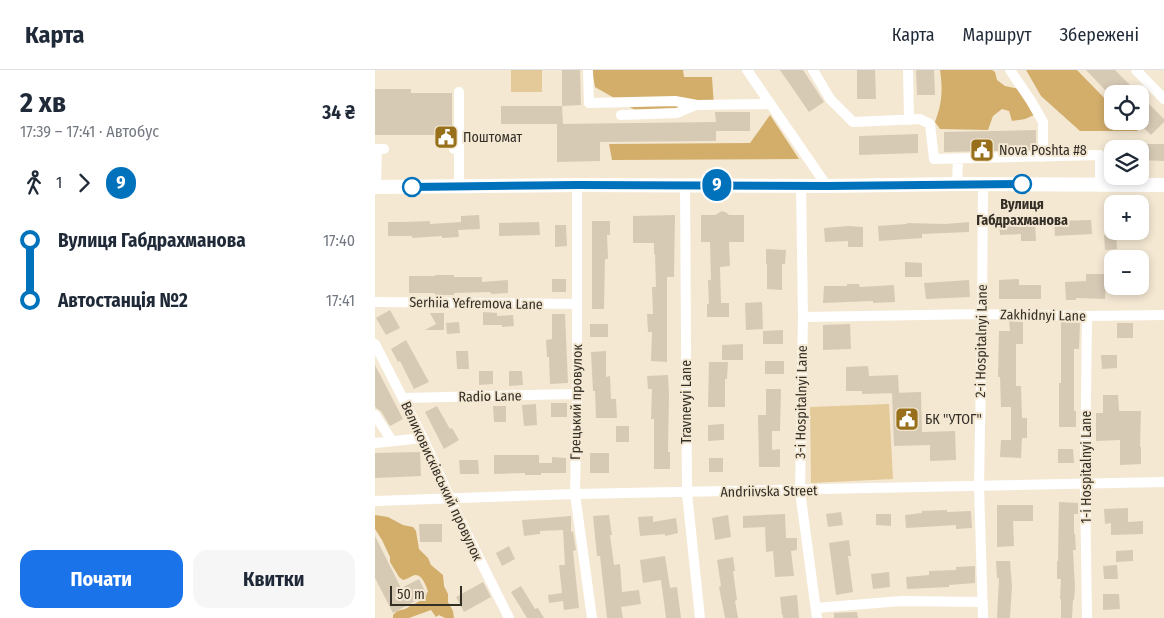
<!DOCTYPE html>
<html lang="uk">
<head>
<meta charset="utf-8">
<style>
	body { margin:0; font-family:"Fira Sans Condensed",sans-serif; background:#f6f6f7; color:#1f2937; height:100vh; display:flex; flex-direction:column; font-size:19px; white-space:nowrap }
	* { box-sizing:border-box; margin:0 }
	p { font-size:16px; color:#747a83 }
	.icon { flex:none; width:28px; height:28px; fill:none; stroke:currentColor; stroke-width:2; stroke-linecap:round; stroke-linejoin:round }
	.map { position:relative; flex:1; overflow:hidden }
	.side { display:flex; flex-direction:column; background:#fff; width:375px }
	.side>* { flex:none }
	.badge { padding:0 10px; border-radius:16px; font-size:18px; line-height:32px }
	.controls { position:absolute; left:729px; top:15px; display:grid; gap:10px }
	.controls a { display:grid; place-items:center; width:45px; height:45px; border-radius:10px; background:#fff; box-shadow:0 2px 8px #0003; font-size:25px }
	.scale { position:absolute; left:15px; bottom:12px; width:72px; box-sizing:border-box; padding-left:5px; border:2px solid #332e26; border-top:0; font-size:14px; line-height:18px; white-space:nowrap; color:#332e26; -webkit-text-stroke:4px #f4e8d3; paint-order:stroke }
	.map>.badge { position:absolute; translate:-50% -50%; box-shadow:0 0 0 2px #fff }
	.legs { display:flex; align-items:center; gap:8px; height:55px; padding:0 20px; font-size:16px }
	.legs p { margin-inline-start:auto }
	.overview { display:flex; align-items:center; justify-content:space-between; height:85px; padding:0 20px }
	h1 { font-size:28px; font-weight:700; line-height:38px }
	.action { display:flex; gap:10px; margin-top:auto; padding:10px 20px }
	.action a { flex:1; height:58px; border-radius:15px; background:#1a73e8; color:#fff; font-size:20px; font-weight:700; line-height:58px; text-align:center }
	.action a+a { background:#f6f6f7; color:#1f2937 }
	ul { padding:0 20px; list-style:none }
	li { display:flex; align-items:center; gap:18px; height:60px; font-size:19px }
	li i { display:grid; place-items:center; width:8px; height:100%; margin:0 6px; background:currentColor }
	li i::after { content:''; width:12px; height:12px; margin:-6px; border:4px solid; border-radius:50%; background:#fff }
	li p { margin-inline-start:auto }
	li:first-child i { background:linear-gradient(#0000 50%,currentColor 0) }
	li:last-child i { background:linear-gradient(currentColor 50%,#0000 0) }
	header { display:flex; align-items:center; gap:30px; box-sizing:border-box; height:70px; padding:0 25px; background:#fff; border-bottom:1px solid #e0e1e3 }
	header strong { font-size:24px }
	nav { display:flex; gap:28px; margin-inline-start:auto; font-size:18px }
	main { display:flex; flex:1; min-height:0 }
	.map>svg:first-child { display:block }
	.green { fill:#e4c999 }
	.forest { fill:#d3ae6b }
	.building { fill:#d6cab5 }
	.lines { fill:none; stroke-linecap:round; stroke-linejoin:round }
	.minor { stroke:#fff; stroke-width:10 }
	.major { stroke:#fff; stroke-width:14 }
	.line-1-casing { stroke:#fff; stroke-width:11 }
	.line-1 { stroke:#0072bc; stroke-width:8 }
	.stop-1-dot { fill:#fff; stroke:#0072bc; stroke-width:2.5 }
	.labels { text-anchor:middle; stroke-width:4; stroke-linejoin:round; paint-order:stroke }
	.poi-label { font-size:14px; fill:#332e26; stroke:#f4e8d3; text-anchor:start }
	.stop-label { font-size:14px; font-weight:bold; fill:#332e26; stroke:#f4e8d3 }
	.street-label { font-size:14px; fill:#332e26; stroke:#f4e8d3 }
</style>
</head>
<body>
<header>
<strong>Карта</strong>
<nav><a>Карта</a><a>Маршрут</a><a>Збережені</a></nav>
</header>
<main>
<section class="side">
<div class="overview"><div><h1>2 хв</h1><p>17:39 – 17:41 · Автобус</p></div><b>34 ₴</b></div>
<div class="legs"><svg class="icon" aria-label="walk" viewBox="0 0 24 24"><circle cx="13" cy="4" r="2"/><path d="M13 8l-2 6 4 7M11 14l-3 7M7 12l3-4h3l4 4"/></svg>1<svg class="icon" aria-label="forward" viewBox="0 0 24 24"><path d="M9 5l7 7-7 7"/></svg><b class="badge" style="background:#0072bc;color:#fff">9</b></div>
<ul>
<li><i style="color:#0072bc"></i><b>Вулиця Габдрахманова</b><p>17:40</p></li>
<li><i style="color:#0072bc"></i><b>Автостанція №2</b><p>17:41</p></li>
</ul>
<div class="action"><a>Почати</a><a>Квитки</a></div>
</section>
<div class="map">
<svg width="789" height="548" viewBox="0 0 789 548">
	<rect width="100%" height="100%" fill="#f4e8d3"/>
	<!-- green -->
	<path class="green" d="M136 0H167V22H136Z
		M514 334 518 409 436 413 435 337Z"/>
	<!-- forest -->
	<path class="forest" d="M217 0H308L309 7H337L339 37 260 40 220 17Z
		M565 0H617L620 2 622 10 630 16 653 21 659 45 650 49 637 51 634 41 627 39 618 46 613 60 565 59 560 52C567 34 568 19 565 0Z
		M651 0H702L737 36 738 51H753L763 61H705L666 26Z
		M395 45 424 89 237 90 234 74 375 73Z
		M0 445 13 447 28 455 38 457 41 461 44 479 53 488 56 495 68 505 69 516 73 524V532L78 541 79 548H70L64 545 61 547 56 540 34 548H18V545L22 541 30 539 50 528 53 521C51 516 47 504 40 505 36 506 33 509 28 510L24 507 15 492V487L7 470 0 459Z"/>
	<!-- building -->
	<path class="building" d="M187 0H205L206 35 187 36Z
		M405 0H428L449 32 434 42Z
		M482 0H500L501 29H482Z
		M541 0H559L560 25H542Z
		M711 0H740L764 24H734Z
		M0 19H36V23H77V65H0Z
		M765 25 789 49V52L776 65 765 54Z
		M126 36H187L188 54H126Z
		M340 42H375V61H341V71L225 72V91L182 92V54L341 52Z
		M661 60V80L569 82V62Z
		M543 64V83L484 85V66Z
		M765 74H789V91L765 90Z
		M347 141 352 143 354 145H369V172H354L355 196 345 197 346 233H354V247H332V234H334L333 210H336L335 172H326V145H340Z
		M104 145 105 159 83 160 84 167 67 168V166L37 168V166H13V152H27L55 151V154L86 152V146Z
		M300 145 299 207H292V292L276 291 277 262H273L272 244H278L277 217H281L280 184H279V173H258V146Z
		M716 150 717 164 680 166 679 151Z
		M217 151H235V165H232L233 189H230L229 239H217Z
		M660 151 661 171H646V164L625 165 624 152Z
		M164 152 165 165 124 166V153Z
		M594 152V162L547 164V168L504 171 503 156 532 154V153L570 154Z
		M180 155H191L192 176 180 177Z
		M473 156 488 157V177H473V171L450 172 449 158Z
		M729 165H741L742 179 730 180Z
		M391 179 411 180 410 194H407V220L392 219V194H391Z
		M530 192 547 193V207H530Z
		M711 204H731L730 229 701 228V230H691L690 212 711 211Z
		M60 205H79V207H107V212L133 210V223L116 224 115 222 79 223V225H60V223H34V206H60Z
		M177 209H191V222H177Z
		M644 209V215H666V229H624V210Z
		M594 210 595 227 551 229 549 213Z
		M472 214H484L485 217 519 215 520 232 498 233V231L448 233 449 216H472Z
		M387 232 388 259 371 260 370 233Z
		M15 240 25 258 11 265 1 248Z
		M108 242 122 243V246L138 245 139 256 127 257V255H108Z
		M55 243H69V260H50L61 254Z
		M177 244H190L193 313 175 314 174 287H172L171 270 177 269Z
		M634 251 648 252V274H641V316H646L647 348H652V368H647L646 388 625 387 626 370H636V337H626L625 307H623L624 261H635Z
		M84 252 85 263 72 264 71 253Z
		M686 252 705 253 704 279H699V341H701V357H684V313H686Z
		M742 253H758V268H742Z
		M215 254H233V267H215Z
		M475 254 476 279 448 280V255Z
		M408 260V274H388V261Z
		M31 270 54 312 39 319 25 291 23 292 16 279Z
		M368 274V290H347V275Z
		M81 281H93L94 299H82Z
		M231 281V307L235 306 236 329H241L242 348H221L220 321H218L216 282Z
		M726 285H742V298L727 299Z
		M390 291H409V304H390Z
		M334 292H353L352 309H350V337H333Z
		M0 295 28 349 15 356 6 341 1 338 0 336Z
		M493 296 494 306 523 305 524 323 487 324V321H471V297Z
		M104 301H118V314L104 315Z
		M134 301H147L148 315 134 316Z
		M293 305 294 325 293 382H295V399H279V349H276L277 319H273L272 306Z
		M391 319H406L405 361H397V380L405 379V397H384L383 345H391Z
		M546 322 547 362 580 361 581 390 555 391V375L519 376 517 323Z
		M728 325H743L744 341H766L765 377H766V394L745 395V370L721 371V343H728Z
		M176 333H192V347H176Z
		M161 334 162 355 149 356 147 335Z
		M62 336 75 359 77 358 84 370 69 379 50 342Z
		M118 336H131V352H119Z
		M349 354V370L333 371V355Z
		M241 356H254V372H241Z
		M683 379H698L699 393H683Z
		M45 382 46 406 0 408V383Z
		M215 383H234V403H215Z
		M119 385H164V393H177V387L191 388V403H166V405H150V403L119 404Z
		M334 388H348V402H334Z
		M84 390H103L104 404H85Z
		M684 432 703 433V444H699V464H700L701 480H698L700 518 699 530H698L697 548H686V529H685L686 509H682V491H683Z
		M622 435H658V451H638L639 476 622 477Z
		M753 438V452L768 451V464L736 465V453L730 454 729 439Z
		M572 440V442L596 441 597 458 581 459V455L531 458 530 445 547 443V441Z
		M466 442 468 455 453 457 451 444Z
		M410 444 411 468H422V480L416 481 419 506 400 507 398 481 391 482 390 457 368 458V446Z
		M501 444H516V456L501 455Z
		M234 445 237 465H235L239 495 245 494 247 522 264 520 266 534 246 537 248 548H232L225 486H222L218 446Z
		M353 445 356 467 340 470 337 448Z
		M196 446V462L198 461 201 480 198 481 204 538 189 540 188 531 174 533 173 525 187 523 184 495H190L188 460 165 461V464L149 466 147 450Z
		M278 446V452L301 448 303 463 290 466V464L265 466 263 447Z
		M44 454H67V472H45Z
		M0 466 26 518 44 509 52 525 18 543 0 508Z
		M474 470 476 486H473L478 522 461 525 454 473Z
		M134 476 140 489 127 496 121 483Z
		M758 480V491L741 492V481Z
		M290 486 295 518 302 517 306 548H291L286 510 268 513 265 490Z
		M358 487 360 501H358L362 530 360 531 363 548H350L344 517 346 516 342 490Z
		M621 491H635L637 516 635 548H622L624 508H622Z
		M742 495 743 509H729L728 496Z
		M600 496V513L574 515V517L532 519 531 507 554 505V501L581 500V497Z
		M514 502 515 517 498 519 496 504Z
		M108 512 116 527 89 542 81 527Z
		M146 516 160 539 163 538 169 548H152L136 522Z
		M728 524H744L745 539 728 540Z
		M422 525 424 548H408V545H407L405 527Z
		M482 542 483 548H459V543Z"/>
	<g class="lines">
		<!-- minor -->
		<path class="minor" d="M213 0 214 33 300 31 322 35 395 34
			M372 0 452 116
			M438 0 455 29 478 52 545 49 555 54 559 89 725 85V114
			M533 0 534 50
			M635 0 656 31 668 52V87
			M761 0 789 29
			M84 22V79
			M246 45 302 43 321 35
			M79 79H84V116
			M582 114 583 89
			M608 114 607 244 604 416 608 548
			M202 115V324L200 424 217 548
			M310 115 312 423 325 548
			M426 115 428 247 425 421 442 548
			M1 117 2 79H9
			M0 232 202 234
			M428 247 607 244 712 246 789 245
			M0 274 48 368 83 446 134 548
			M28 328 202 324
			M0 345 17 371
			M0 373 48 368
			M0 431 200 424 789 412
			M441 538 526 531 608 532
			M712 548 710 414 712 246"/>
		<!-- major -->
		<path class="major" d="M0 117 202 115 452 116 582 114 789 115"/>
	</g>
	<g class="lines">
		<!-- line-1 casing -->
		<g class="line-1-casing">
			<path id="line-1" d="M37 117 202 115 452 116 647 114"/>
		</g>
		<!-- line-1 -->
		<use href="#line-1" class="line-1"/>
	</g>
	<!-- icons -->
	<defs>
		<g id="civic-square" transform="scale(1.25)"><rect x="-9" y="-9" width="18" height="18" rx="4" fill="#98701c" stroke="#f4e8d3"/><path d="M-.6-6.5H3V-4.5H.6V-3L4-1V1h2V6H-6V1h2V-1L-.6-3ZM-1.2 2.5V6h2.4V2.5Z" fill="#fff"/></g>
	</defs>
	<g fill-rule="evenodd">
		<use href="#civic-square" x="71" y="67"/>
		<use href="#civic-square" x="607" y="80"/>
		<use href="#civic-square" x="532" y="349"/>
	</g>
	<!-- markers -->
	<g class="stop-1-dot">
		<circle cx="647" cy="114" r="9"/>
		<circle cx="37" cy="117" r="9"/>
	</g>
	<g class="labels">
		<!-- poi labels -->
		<g class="poi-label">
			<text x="88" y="72">Поштомат</text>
			<text x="624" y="85">Nova Poshta #8</text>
			<text x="550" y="354">БК "УТОГ"</text>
		</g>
		<!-- stop labels -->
		<g class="stop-label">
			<text x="647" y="139">Вулиця<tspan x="647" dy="16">Габдрахманова</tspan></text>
		</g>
		<!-- street labels -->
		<g class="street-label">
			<text transform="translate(101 233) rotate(1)" y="5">Serhiia Yefremova Lane</text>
			<text transform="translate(668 245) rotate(1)" y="5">Zakhidnyi Lane</text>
			<text transform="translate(606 271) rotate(-89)" y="5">2-i Hospitalnyi Lane</text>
			<text transform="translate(115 326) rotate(-1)" y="5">Radio Lane</text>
			<text transform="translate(201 332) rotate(-89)" y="5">Грецький провулок</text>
			<text transform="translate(311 332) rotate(-90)" y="5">Travnevyi Lane</text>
			<text transform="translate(426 332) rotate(-89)" y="5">3-i Hospitalnyi Lane</text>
			<text transform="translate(711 397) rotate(-90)" y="5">1-i Hospitalnyi Lane</text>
			<text transform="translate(67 411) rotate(65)" y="5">Великовисківський провулок</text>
			<text transform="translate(394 421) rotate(-1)" y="5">Andriivska Street</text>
		</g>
	</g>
</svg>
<div class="controls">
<a><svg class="icon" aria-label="locate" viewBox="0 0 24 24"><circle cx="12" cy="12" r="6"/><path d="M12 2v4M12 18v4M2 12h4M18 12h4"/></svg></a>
<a><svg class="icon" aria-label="layers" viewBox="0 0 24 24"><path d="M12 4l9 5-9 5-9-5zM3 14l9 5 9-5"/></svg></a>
<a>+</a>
<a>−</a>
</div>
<div class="scale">50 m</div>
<b class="badge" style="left:342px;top:115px;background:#0072bc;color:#fff">9</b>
</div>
</main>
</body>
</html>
